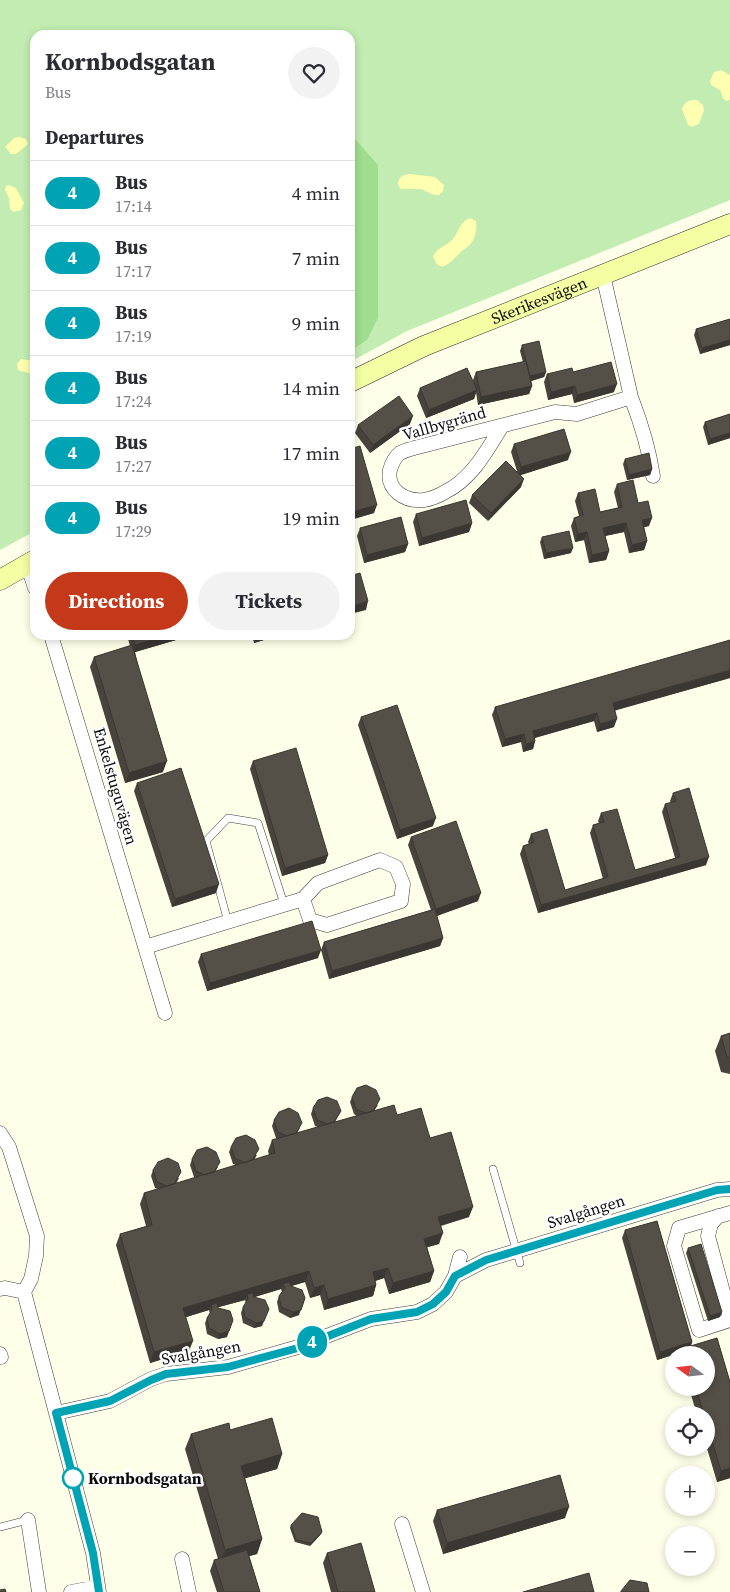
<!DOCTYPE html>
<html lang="en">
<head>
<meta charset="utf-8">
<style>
	body { margin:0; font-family:"Source Serif 4",serif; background:#f2f2f3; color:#2b2b33; height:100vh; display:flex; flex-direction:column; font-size:19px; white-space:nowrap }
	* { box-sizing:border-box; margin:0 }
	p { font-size:16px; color:#7c7c81 }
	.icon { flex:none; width:28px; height:28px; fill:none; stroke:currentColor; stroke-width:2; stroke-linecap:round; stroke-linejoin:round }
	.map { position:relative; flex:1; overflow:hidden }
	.panel { position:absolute; left:30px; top:30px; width:325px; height:610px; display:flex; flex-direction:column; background:#fff; border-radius:15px; box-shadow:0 2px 8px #0003 }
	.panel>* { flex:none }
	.badge { padding:0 10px; border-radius:16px; font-size:18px; line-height:32px }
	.needle { width:32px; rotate:285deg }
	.buttons { position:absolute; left:665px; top:1346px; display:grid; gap:10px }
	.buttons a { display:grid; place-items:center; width:50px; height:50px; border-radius:50%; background:#fff; box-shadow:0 2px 8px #0003; font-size:25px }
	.map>.badge { position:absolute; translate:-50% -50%; box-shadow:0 0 0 2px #fff }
	h2 { padding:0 15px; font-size:19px; line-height:45px }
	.round { display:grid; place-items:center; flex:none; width:52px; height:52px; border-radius:26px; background:#f2f2f3 }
	.head { display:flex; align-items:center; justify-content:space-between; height:85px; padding:0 15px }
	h1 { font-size:24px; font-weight:700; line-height:38px }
	.button { display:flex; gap:10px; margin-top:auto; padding:10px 15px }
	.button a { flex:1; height:58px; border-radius:30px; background:#c4391a; color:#fff; font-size:20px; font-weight:700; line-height:58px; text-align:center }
	.button a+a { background:#f2f2f3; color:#2b2b33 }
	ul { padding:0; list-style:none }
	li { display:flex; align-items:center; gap:15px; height:65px; padding:0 15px; border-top:1px solid #e1e1e2 }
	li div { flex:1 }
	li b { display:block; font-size:19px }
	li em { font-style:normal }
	li .badge { min-width:55px; font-weight:700; text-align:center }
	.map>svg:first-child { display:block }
	.green { fill:#c2ecb1 }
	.forest { fill:#a0dd8f }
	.sand { fill:#feffb1 }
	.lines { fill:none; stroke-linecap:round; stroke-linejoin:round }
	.lane-casing { stroke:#3e3e3e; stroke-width:8 }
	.street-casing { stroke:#3e3e3e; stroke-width:15 }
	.secondary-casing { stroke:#2d2d2d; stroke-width:21 }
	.lane { stroke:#fff; stroke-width:7 }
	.street { stroke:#fff; stroke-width:14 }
	.secondary { stroke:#f4ffa4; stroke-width:20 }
	.wall { fill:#48443d }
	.shaded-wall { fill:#3b3732 }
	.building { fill:#544f47; stroke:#3b3732 }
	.line-casing { stroke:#fff; stroke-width:11 }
	.line { stroke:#00a3b4; stroke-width:8 }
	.stop-dot { fill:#fff; stroke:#00a3b4; stroke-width:2.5 }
	.labels { text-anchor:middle; stroke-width:5; stroke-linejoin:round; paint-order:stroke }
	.street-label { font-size:16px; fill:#0b0b0b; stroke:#fff }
	.stop-label { font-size:16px; font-weight:bold; fill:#0b0b0b; stroke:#fff; text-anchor:start }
</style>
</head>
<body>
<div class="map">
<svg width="730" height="1592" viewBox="0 0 730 1592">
	<rect width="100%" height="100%" fill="#feffe9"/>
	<!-- green -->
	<path class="green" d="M0 0H730V200L407 331 350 362V35H35V531L0 550Z"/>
	<!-- forest -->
	<path class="forest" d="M355 139 378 165V318L367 340 350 351V140Z"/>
	<!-- sand -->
	<path class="sand" d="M721 70 730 75V100L726 101 723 98 720 90 711 85 710 81 714 72Z
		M697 100 703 105 704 110 699 124 692 127 688 125 682 109C685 101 689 100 697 100Z
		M20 137 26 139 28 144 16 154H11L5 147 14 138Z
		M410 174 435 177 444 185 443 191 439 195H434L421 189H401L398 185C398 177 402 175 410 174Z
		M9 185 16 188 24 203 21 210 14 212 10 209 9 198 5 190 6 186Z
		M470 218 476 221C477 227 476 235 473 240 471 245 466 248 462 251 453 259 440 278 433 256 437 248 446 246 452 240 459 233 459 222 470 218Z
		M21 359 35 361V375L18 370 17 364Z"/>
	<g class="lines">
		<!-- lane casing -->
		<g class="lane-casing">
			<path id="lane" d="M228 922 206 841 228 818 258 823 284 904
				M493 1169 520 1263
				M0 1527 28 1520"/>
		</g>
		<!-- street casing -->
		<g class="street-casing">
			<path id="street" d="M631 397C641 423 649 449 653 476
				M502 426C487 450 472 479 445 492 440 495 430 499 424 500 405 502 386 490 390 470 392 463 395 457 400 453 404 451 410 449 414 448L555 412 577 414 631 397 603 275
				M27 564 35 588
				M51 635 165 1013
				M145 947 303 899 318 883 380 860 396 867 403 884 401 901 327 925 310 920 303 899
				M0 1133 9 1147 37 1236 36 1256 31 1279 24 1292 93 1553 99 1592
				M730 1213 679 1228 674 1246 699 1330 730 1320
				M718 1216 711 1224 708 1236 730 1318
				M455 1276 486 1260 717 1190 730 1189
				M0 1289 5 1288 24 1292
				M0 1354 1 1357
				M56 1413 110 1401 151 1379 166 1374 228 1367 298 1347 371 1319 417 1312 433 1304 446 1292 455 1276 460 1257
				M28 1520 39 1592
				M402 1524 423 1592
				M182 1559 189 1592
				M71 1592 98 1587"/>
		</g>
		<!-- secondary casing -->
		<g class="secondary-casing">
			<g id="secondary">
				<path id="s1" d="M350 382 424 346 730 224"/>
				<path d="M0 580 35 560"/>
			</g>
		</g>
		<!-- lane -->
		<use href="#lane" class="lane"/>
		<!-- street -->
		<use href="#street" class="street"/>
		<!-- secondary -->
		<use href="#secondary" class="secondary"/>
	</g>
	<!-- wall -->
	<path class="wall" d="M730 319V345L700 354 694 335 696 329Z
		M522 345 546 372 544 377 531 381 532 386 529 394 478 405 476 392 474 399 426 418 417 396 420 388 474 385 473 380 476 372 523 362 520 351Z
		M573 372 614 392 574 403 572 394 548 400 544 382 547 374Z
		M730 414V438L708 445 703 427 705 422Z
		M410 424 370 453 355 433 358 425Z
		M514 444 568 460 520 475 521 487 488 521 469 503 472 495 517 471 511 452Z
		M350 449 374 513 350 520Z
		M625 459 652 469 650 475 627 480 623 464Z
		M617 484 638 503 649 526 644 527 647 541 644 550 629 553 624 532 605 536 609 551 606 560 589 563 584 540 575 542 571 526 574 518 579 516 575 501 578 493 600 512 618 508 614 492Z
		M416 514 472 523 469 532 419 546 413 522Z
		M360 528 408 544 405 552 364 563 357 536Z
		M542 537 571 553 544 559 540 542Z
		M127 635H193L135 652 163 772 125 783 90 667 94 657 130 646Z
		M252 635H280L254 643Z
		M730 678 615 710 614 727 597 732 594 721 535 738V741L533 749 523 752 521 742 502 747 492 715 495 707Z
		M361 717 433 826 397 839 358 725Z
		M253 761 328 855 325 863 282 876 250 769Z
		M137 783 216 893 172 907 134 791Z
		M673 793 706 865 538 913 520 854 523 846 529 844 528 842 531 834 565 890 603 879 590 833 593 825 599 823 598 821 601 813 635 870 675 858 662 812 665 804 671 803 670 801Z
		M411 837 478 901 437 916 443 938 440 946 329 979 321 950 324 942 431 910 408 845Z
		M201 954 318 958 207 991 198 962Z
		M730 1033V1074L721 1072 715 1051 721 1036Z
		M352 1097 378 1105 374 1111 397 1115 430 1138 469 1217 441 1226 439 1244 427 1247 434 1271 430 1282 389 1294 384 1278 375 1281 376 1285 373 1296 324 1310 320 1295 310 1298 305 1282 291 1286 299 1315 290 1318 279 1312 277 1302 279 1296 282 1292 281 1289 254 1297 262 1326 254 1328 243 1323 241 1313 243 1307 246 1303 245 1300 218 1307 227 1337 218 1339 207 1334 205 1323 207 1318 210 1314 209 1310 186 1317 189 1351 150 1363 116 1245 120 1234 146 1226 140 1204 144 1193 159 1189 155 1188 151 1176 153 1170 179 1178 176 1184 196 1178 194 1177 190 1165 192 1159 218 1167 215 1172 236 1165 233 1164 229 1152 231 1147 257 1155 254 1160 269 1155 268 1151 272 1140 278 1138H276L272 1126 274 1120 300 1128 297 1133 318 1127 315 1126 311 1114 313 1108 341 1111 335 1122 357 1116 354 1114 350 1102Z
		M657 1221 692 1342 691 1346 717 1338 730 1382V1478L717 1482 706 1445V1415H697L689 1388H706V1355H681L682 1352 657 1360 622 1238 625 1230Z
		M688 1248 720 1317 708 1321 686 1253Z
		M230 1430 282 1454 277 1469 245 1478 262 1539 257 1554 249 1556 260 1592H217L210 1571 214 1560 218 1559 185 1449 191 1434Z
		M437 1510 565 1518 443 1554 433 1521Z
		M291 1525 322 1532 321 1534 310 1546 295 1542 290 1528Z
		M327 1553 375 1592H331L323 1563Z"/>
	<!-- shaded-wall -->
	<path class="shaded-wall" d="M730 340V345L700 354 702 348Z
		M546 372 544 377 528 382 530 376Z
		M617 384 614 392 574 403 577 395Z
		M532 386 529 394 478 405 481 397Z
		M575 386 572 394 548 400 551 392Z
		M477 390 474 399 426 418 429 410Z
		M413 416 410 424 370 453 373 445Z
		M730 433V438L708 445 710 439Z
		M571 452 568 460 518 476 521 467Z
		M652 469 650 475 627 480 629 475Z
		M524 479 521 487 488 521 491 513Z
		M377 505 374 513 350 520 352 512Z
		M652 518 649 526 639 528 642 520Z
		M472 523 469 532 419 546 422 538Z
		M626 523 624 532 600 537 603 528Z
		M587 532 584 540 575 542 578 534Z
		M647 541 644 550 629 553 632 545Z
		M408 544 405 552 364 563 367 555Z
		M573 548 571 553 544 559 546 553Z
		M609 551 606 560 589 563 592 555Z
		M368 601 366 610 350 614V607Z
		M169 635H193L132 653 135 645Z
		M257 635H280L254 643Z
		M730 670V678L610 712 613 703Z
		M597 713 594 721 530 739 533 731Z
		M617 719 614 727 597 732 600 724Z
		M524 734 521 742 502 747 505 739Z
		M535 741 533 749 523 752 526 744Z
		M167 761 163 772 125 783 129 773Z
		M436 818 433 826 397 839 400 830Z
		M328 855 325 863 282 876 285 868Z
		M709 857 706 865 538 913 541 905Z
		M219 884 216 893 172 907 175 899Z
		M481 893 478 901 433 917 436 909Z
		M443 938 440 946 329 979 332 971Z
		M321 950 318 958 207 991 210 983Z
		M473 1207 469 1217 434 1227 438 1217Z
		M443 1233 439 1244 421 1249 424 1239Z
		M388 1268 384 1278 369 1283 373 1272Z
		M309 1271 305 1282 285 1288 283 1284 281 1289 248 1299 247 1294 245 1300 212 1309 211 1305 209 1310 180 1319 183 1308Z
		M434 1271 430 1282 389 1294 393 1283Z
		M324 1285 320 1295 310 1298 314 1288Z
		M376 1285 373 1296 324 1310 328 1299Z
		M305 1298 299 1315 290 1318 293 1312Z
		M269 1309 262 1326 254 1328 256 1323Z
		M722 1312 720 1317 708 1321 710 1316Z
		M233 1320 227 1337 218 1339 220 1334Z
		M193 1341 189 1351 150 1363 154 1352Z
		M692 1342 689 1350 684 1348 682 1352 657 1360 660 1352Z
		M282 1454 277 1469 236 1481 241 1466Z
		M730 1468V1478L717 1482 721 1471Z
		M569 1507 565 1518 443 1554 447 1543Z
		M322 1532 321 1534 310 1546 311 1543Z
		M262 1539 257 1554 219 1565 225 1550Z"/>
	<!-- building -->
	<path class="building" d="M730 319V340L702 348 696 329Z
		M539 341 546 372 530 376 522 345Z
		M526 361 532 386 481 397 476 372Z
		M611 362 617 384 577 395 575 386 551 392 547 374 572 368 573 372Z
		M467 368 477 390 429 410 420 388Z
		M399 396 413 416 373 445 358 425Z
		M730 414V433L710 439 705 422Z
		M564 429 571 452 521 467 514 444Z
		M360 446 377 505 352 512 350 505V449Z
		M649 453 652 469 629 475 625 459Z
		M506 461 524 479 491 513 472 495Z
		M633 480 638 503 648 501 652 518 642 520 647 541 632 545 626 523 603 528 609 551 592 555 587 532 578 534 574 518 583 515 578 493 595 489 600 512 622 507 617 484Z
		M466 500 472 523 422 538 416 514Z
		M401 517 408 544 367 555 360 528Z
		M569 531 573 548 546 553 542 537Z
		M360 573 368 601 350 607V576Z
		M132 635H169L135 645Z
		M730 640V670L613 703 617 719 600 724 597 713 533 731 535 741 526 744 524 734 505 739 495 707Z
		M132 645 167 761 129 773 94 657Z
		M397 705 436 818 400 830 361 717Z
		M296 748 328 855 285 868 253 761Z
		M181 768 219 884 175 899 137 783Z
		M689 788 709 857 541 905 523 846 534 842 531 834 547 829 565 890 608 877 593 825 604 822 601 813 617 809 635 870 680 857 665 804 676 801 673 793Z
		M456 821 481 893 436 909 411 837Z
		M435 909 443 938 332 971 324 942Z
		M312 921 321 950 210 983 201 954Z
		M730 1033V1058L727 1057 721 1036Z
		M366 1085 376 1090 380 1099 373 1111 366 1113 356 1109 352 1097 357 1088Z
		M327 1097 337 1101 341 1111 334 1122 327 1124 317 1120 313 1108 318 1100Z
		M394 1105 397 1115 421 1108 430 1138 451 1132 473 1207 438 1217 443 1233 424 1239 434 1271 393 1283 388 1268 373 1272 376 1285 328 1299 324 1285 314 1288 309 1271 183 1308 193 1341 154 1352 120 1234 152 1225 144 1193 275 1153 272 1140Z
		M289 1108 298 1113 302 1123 296 1133 287 1136 278 1132 274 1120 279 1112Z
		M246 1135 255 1140 259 1149 252 1160 245 1163 235 1158 231 1147 236 1138Z
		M207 1147 216 1152 220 1162 214 1172 205 1175 196 1171 192 1159 197 1150Z
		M168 1158 178 1163 181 1172 174 1184 167 1186 157 1182 153 1170 158 1162Z
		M657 1221 692 1342 660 1352 625 1230Z
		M701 1244 722 1312 710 1316 688 1248Z
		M289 1282 291 1286 302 1290 305 1298 301 1310 293 1312 281 1307 279 1296 285 1288 283 1284Z
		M253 1293 254 1297 265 1300 269 1309 264 1321 256 1323 245 1317 243 1307 248 1299 247 1294Z
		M217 1303 218 1308 230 1311 233 1320 229 1331 220 1334 209 1328 207 1318 212 1310 211 1305Z
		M717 1338 730 1382V1468L721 1471 706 1421V1415H704L696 1388H706V1355H686L684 1348Z
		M272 1418 282 1454 241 1466 262 1539 225 1550 191 1434 229 1423 230 1430Z
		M560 1475 569 1507 447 1543 437 1510Z
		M302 1513 318 1517 322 1532 311 1543 296 1540 291 1525Z
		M361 1543 375 1592H338L327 1553Z
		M247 1550 260 1592H224L214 1560Z
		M589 1573 594 1592H523Z
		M630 1580 647 1583 649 1592H621V1591Z
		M5 1589 6 1592H0V1590Z"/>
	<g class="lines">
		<!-- line casing -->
		<g class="line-casing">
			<path id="line" d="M99 1592 93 1553 56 1413 110 1401 151 1380 166 1374 228 1367 298 1348 371 1319 417 1312 433 1304 446 1292 455 1276 486 1260 717 1190 730 1189"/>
		</g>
		<!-- line -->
		<use href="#line" class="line"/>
	</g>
	<!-- markers -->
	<circle class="stop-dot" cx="73" cy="1478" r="10"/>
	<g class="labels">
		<!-- street labels -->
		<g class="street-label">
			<text dy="6" stroke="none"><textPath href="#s1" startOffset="206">Skerikesvägen</textPath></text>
			<text transform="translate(444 423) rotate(-16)" y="6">Vallbygränd</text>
			<text transform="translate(116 786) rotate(74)" y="6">Enkelstuguvägen</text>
			<text transform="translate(586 1211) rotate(-17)" y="6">Svalgången</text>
			<text transform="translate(201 1352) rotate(-10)" y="6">Svalgången</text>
		</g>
		<!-- stop labels -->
		<g class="stop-label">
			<text x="88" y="1484">Kornbodsgatan</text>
		</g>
	</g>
</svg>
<div class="buttons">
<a><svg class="needle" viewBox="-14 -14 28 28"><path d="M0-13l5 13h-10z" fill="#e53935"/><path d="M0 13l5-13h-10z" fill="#7c7c81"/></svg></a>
<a><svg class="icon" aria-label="locate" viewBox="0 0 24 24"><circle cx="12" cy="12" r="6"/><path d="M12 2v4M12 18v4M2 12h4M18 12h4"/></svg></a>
<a>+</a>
<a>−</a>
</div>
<b class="badge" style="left:312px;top:1342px;background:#00a3b4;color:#fff">4</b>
<section class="panel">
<div class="head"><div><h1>Kornbodsgatan</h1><p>Bus</p></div><a class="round"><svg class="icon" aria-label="heart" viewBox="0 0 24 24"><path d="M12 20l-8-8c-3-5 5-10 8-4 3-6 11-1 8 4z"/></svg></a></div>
<h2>Departures</h2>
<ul>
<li><span class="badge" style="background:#00a3b4;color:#fff">4</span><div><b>Bus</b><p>17:14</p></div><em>4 min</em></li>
<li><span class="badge" style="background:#00a3b4;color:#fff">4</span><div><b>Bus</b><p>17:17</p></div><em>7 min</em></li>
<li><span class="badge" style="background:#00a3b4;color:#fff">4</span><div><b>Bus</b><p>17:19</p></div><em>9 min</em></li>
<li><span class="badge" style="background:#00a3b4;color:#fff">4</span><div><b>Bus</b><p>17:24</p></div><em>14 min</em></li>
<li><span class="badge" style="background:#00a3b4;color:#fff">4</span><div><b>Bus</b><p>17:27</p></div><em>17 min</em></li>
<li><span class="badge" style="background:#00a3b4;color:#fff">4</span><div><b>Bus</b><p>17:29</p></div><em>19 min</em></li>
</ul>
<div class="button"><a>Directions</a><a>Tickets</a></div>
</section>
</div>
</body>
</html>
